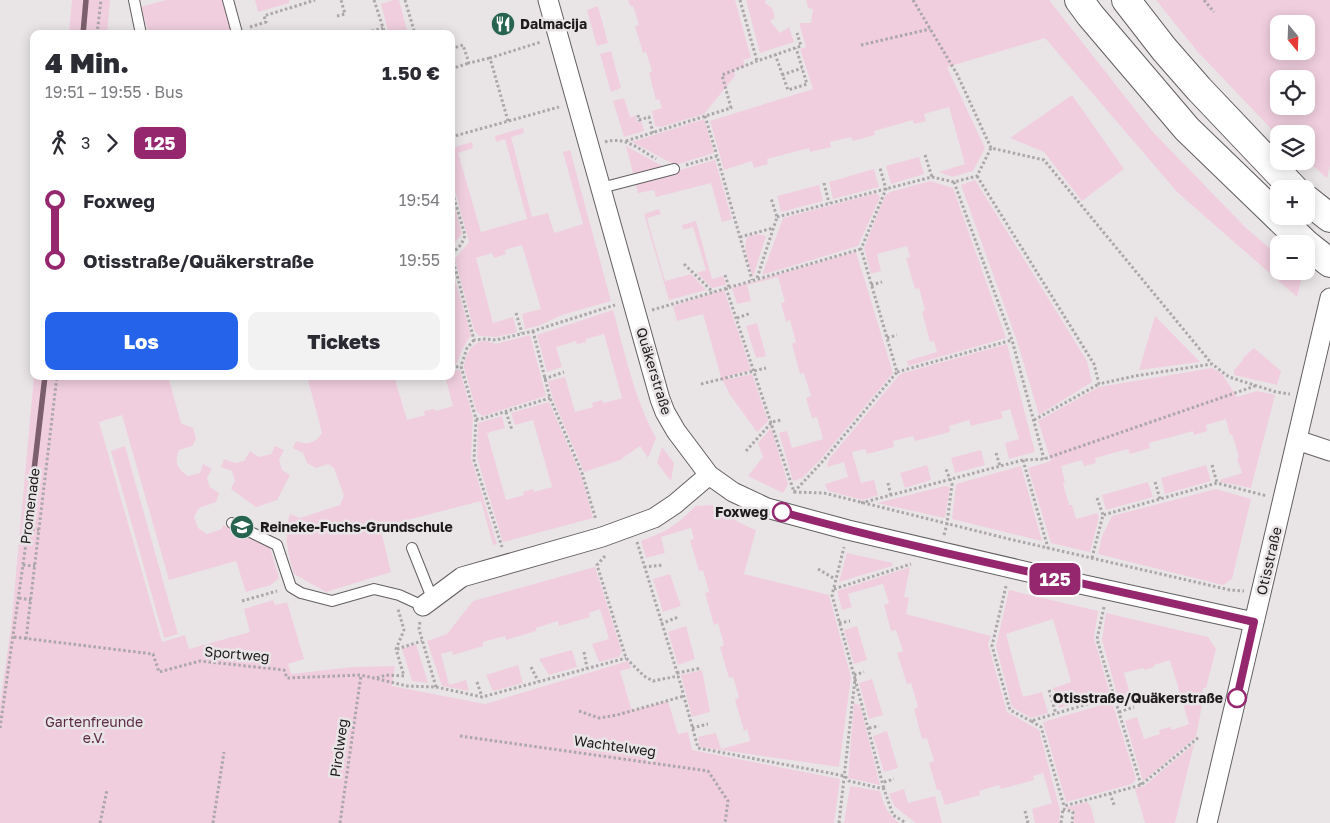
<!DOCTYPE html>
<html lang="de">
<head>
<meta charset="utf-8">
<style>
	body { margin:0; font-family:"Golos Text",sans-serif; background:#f2f2f3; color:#2b2b33; height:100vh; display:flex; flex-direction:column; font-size:19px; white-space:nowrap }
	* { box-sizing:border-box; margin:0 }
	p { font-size:16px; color:#7c7c81 }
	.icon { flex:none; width:28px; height:28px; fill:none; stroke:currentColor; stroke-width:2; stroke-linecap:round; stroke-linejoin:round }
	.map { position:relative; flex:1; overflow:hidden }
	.details { position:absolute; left:30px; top:30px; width:425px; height:350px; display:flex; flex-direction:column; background:#fff; border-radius:10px; box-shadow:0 2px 12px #0003 }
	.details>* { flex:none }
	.badge { padding:0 10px; border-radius:8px; font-size:18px; line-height:32px }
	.needle { width:32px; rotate:161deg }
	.controls { position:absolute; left:1270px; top:15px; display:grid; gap:10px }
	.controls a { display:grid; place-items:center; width:45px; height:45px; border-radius:10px; background:#fff; box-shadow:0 2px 12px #0003; font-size:25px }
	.map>.badge { position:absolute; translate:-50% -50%; box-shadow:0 0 0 2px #fff }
	.legs { display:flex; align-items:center; gap:8px; height:55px; padding:0 15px; font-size:16px }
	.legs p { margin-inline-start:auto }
	.head { display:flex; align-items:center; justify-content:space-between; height:85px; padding:0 15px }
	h1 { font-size:28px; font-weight:800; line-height:38px }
	.cta { display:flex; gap:10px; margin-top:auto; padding:10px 15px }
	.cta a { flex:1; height:58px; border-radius:10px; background:#2563eb; color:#fff; font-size:20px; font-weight:800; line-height:58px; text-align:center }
	.cta a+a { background:#f2f2f3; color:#2b2b33 }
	ul { padding:0 15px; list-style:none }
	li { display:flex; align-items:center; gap:18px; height:60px; font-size:19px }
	li i { display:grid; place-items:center; width:8px; height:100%; margin:0 6px; background:currentColor }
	li i::after { content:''; width:12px; height:12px; margin:-6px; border:4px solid; border-radius:50%; background:#fff }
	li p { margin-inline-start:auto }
	li:first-child i { background:linear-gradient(#0000 50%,currentColor 0) }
	li:last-child i { background:linear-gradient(currentColor 50%,#0000 0) }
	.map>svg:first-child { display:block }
	.green { fill:#f0cede; fill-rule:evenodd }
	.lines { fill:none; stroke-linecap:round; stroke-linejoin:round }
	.stream { stroke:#7b606c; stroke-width:5.5 }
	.service-casing { stroke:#635f61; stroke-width:12 }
	.minor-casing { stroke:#635f61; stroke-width:21 }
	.motorway-casing { stroke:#635f61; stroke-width:30 }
	.path { stroke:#aba7a9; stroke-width:3; stroke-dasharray:2.5 2.5; stroke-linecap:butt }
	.service { stroke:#fff; stroke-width:10 }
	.minor { stroke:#fff; stroke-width:19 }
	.motorway { stroke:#fff; stroke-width:28 }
	.line-1-casing { stroke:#fff; stroke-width:11 }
	.line-1 { stroke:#95276e; stroke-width:8 }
	.stop-1-dot { fill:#fff; stroke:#95276e; stroke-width:2.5 }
	.labels { text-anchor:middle; stroke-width:5; stroke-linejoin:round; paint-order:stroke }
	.poi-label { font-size:14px; font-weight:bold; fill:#1d1b1c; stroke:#e9e5e7; text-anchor:start }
	.street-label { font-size:14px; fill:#1d1b1c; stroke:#e9e5e7 }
	.stop-label { font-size:14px; font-weight:bold; fill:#1d1b1c; stroke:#e9e5e7; text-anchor:end }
	.park-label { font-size:14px; fill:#5d2a45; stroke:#e9e5e7 }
</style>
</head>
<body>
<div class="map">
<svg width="1330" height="823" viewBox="0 0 1330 823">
	<rect width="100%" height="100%" fill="#e9e5e7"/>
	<!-- green -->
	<path class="green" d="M72 0H110L107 34H69Z
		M166 0H222L233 34H149L141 7Z
		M255 0H289V3L258 12Z
		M393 0H399L408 34H389L381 4Z
		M628 0H735L751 58 743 60 745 66 734 70 735 76 704 114 661 127 655 126 652 111 662 108 659 99 656 100 649 73 652 71 646 52 643 53 635 26 639 25 633 6H630Z
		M746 0H766L765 3 772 8 775 18 770 21 780 33 789 27 794 42 760 53Z
		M806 0H1049L1152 131 1246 228 1279 256V271H1296L1302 277 1297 297 1178 193 1045 38 947 67 985 148 973 171 952 177 939 172 965 164 949 107 924 114 926 121 914 124 913 120 874 131 875 135 853 141 851 137 830 142 831 147 810 152 809 148 767 159 768 164 754 168 752 161 724 170 710 121 813 89 800 49 806 47 799 23H811L813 9 808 8Z
		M1156 0H1330V166L1327 178 1306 160V134H1279V137L1276 134 1197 51ZM1279 24H1306V51H1279ZM1279 79H1306V106H1279Z
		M598 6 608 43 597 46 587 10Z
		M611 51 621 88 611 92 600 54Z
		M1072 95 1124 169 1082 201 1044 152 1010 138Z
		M624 98 630 117 636 116 637 122 641 121 644 131 624 137 613 101Z
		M704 119 714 153 675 165 632 142Z
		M523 128 524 133 511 137 532 217 548 213 554 233 583 224 563 152 570 150 611 301 562 315 538 326 525 329 522 314 541 309 522 245 505 250 506 254 494 258 492 253 476 258 493 323 513 317 517 332 496 337 479 336 474 330 455 259 469 242 454 187 451 182V148L472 142 473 148 458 153 481 232 527 219 505 139 496 142 495 136Z
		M626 146 673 172 715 160 732 219 722 222 711 183 656 197 654 190 638 193Z
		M919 157 924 174 891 184 886 166Z
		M874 169 879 187 833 199 829 182Z
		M975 180 1087 361 1092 382 1039 415 1017 341 961 185Z
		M930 181 953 188 1006 338 908 366 907 361 937 352 934 341 930 342 922 312 925 310 919 288 915 289 906 258 910 257 907 246 877 254 881 271 871 274 864 248 885 196 890 192Z
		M819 185 823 201 781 212 777 196Z
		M451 193 462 234 451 247V233L454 232 451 221Z
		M877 193 880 197 858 246 762 275 783 218Z
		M659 209 661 214 647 218 665 281 691 274 706 290 669 300 644 214Z
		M696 221 712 279 723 276 726 285 712 288 697 273 706 270 693 227 683 230 682 225Z
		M756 234 766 236 753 277C750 269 741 244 748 237 749 236 755 235 756 234Z
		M856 252 893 373 820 460 802 478 793 481 779 433 787 431 792 448 823 439 817 417 812 418 806 398 811 396 804 373 800 374 792 344 796 342 790 320 786 322 781 303 785 302 778 277 747 285 751 301 737 304 732 288Z
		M451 266 471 335 463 348 457 363 451 365Z
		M724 290 751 370 728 376 730 379 752 374 768 421 757 432 730 395 721 377 703 314 677 321 673 306Z
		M613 310C625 353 634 398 656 438L648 458 640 446 620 460 584 472 553 399 548 381 565 377 575 412 593 407 592 403 602 400 604 403 622 398 604 334 586 339V342L577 344 576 341 556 347 562 367 547 372 537 335Z
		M1155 316 1200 362 1139 370Z
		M757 323 766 356 756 358 746 326Z
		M530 335 546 396 483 416 478 413 476 410 464 367C465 351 478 334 495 344Z
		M1007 344 1035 452 1009 459 1005 443 1019 439 1010 409 1001 412 1003 418 971 426 969 420 949 426 950 432 915 441 913 436 893 441 894 447 867 454 865 449 852 452 861 483 874 480 878 495 863 500 828 491 825 484 848 477 844 462 827 467 829 459 900 374Z
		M1254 348 1281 371 1277 385 1234 375V370L1243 360V358Z
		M1212 368 1222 374 1237 397 1257 391 1275 395 1251 488 1221 482 1220 480 1242 473 1237 458 1239 457 1232 434 1230 435 1226 419 1206 425 1207 431 1194 435 1193 431 1149 443 1150 448 1130 454 1128 449 1095 458 1096 463 1084 466 1082 460 1061 466 1065 482 1063 483 1069 505H1072L1076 519 1097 513 1099 517 1090 552 1051 543 1028 468 1051 461 1038 421 1099 387Z
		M460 370 473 418 471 458 497 544 493 545 481 501 380 527 391 572 326 592 294 574C288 554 283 535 290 514L300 518 340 505 344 496 334 468 328 464 316 468 307 463 303 453 293 448 296 441C308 445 314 444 322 433L307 376H394L407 420 425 415 424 411 434 409 436 411 453 406 445 376H451V371Z
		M34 376H168L181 423 193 428 196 439 192 446 179 450C174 463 177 468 188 476L200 473 203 464 212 469 207 478 210 487 219 493 216 502 199 508 194 517 198 528 207 534 222 529 223 525 270 548 279 578 271 585 246 592 236 561 169 580 122 415 99 422 162 642 185 635 189 649 250 632 244 609 273 600 275 605 287 602 304 659 288 664 291 674 353 667 395 666 392 686 485 704 628 661 631 668 620 671 632 711 668 701 678 734 688 732 692 750 840 779 834 823H0V703L11 628Z
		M549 402 582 478 593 518 503 542 477 458 478 423 502 416 505 428 487 433 506 500 524 495 523 492 533 489 534 492 552 487 533 420 515 425 511 413Z
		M771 428 788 484 783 493 748 476 763 457 758 443Z
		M125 446 178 634 164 638 111 451Z
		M275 446 284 450 279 460 282 470 290 475 277 500 256 507 231 489 235 481 232 471 221 467 224 459 235 463 244 461 250 451 259 457 271 454Z
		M662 447 674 463 671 481 657 463Z
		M981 450 985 465 955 473 951 458Z
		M927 465 931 480 905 488 900 473Z
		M1206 465 1211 481 1165 494 1161 478Z
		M1021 466 1042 541 952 519 956 484Z
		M1148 482 1153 497 1106 510 1102 495Z
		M945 486 950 487 945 518 877 503Z
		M1216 489 1251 499 1232 579 1223 585 1098 554 1102 536 1112 516Z
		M712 505 740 523 756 530 744 574 829 595 851 677 839 767 700 747 698 737 716 733 721 749 750 741 747 729 744 731 735 700 739 697 733 677 729 678 720 647 724 645 718 623 714 625 705 593 709 592 703 570 699 571 690 540 694 539 691 528 661 537 665 553 646 558 641 541 665 531 681 520 696 506Z
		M847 553 893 563 892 566 839 582Z
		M595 567 622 652 619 657 599 662 592 644 609 639 600 609 589 613 590 617 559 626 558 621 536 628V631L506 640 505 636 483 642V646L453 655 452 651 441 654 449 685 466 680 469 691 442 686 427 641 447 634 473 601Z
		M910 567 904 597 909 598 906 614 991 636 988 644 1007 712 1039 730 1060 810 1059 823H1035L1032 809 1052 803 1043 773 1033 776 1034 780 1001 789 999 785 979 791 980 795 945 805 940 790H937L929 763 934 761 927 738 922 739 914 709 918 707 911 683 907 684 897 653 903 651 896 630 891 631 884 605 889 603 883 584 848 594 852 607 842 610 837 591Z
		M670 574 681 606 663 612 653 579Z
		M1009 590 1098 611 1094 638 1110 694 1059 708 1053 688 1071 682 1053 619 1006 634 1023 697 1042 692 1048 713 1031 718 1012 707 996 646Z
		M1106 613 1208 637 1216 649 1206 688H1203L1201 700H1203L1196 737 1143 781 1125 721 1137 717 1144 739 1160 734 1159 730 1170 727 1172 730 1189 724 1170 660 1154 665V667L1145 670 1143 668 1124 673 1131 697 1119 701 1102 640Z
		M686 626 695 659 678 665 668 632Z
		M857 626 867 660 854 664 844 630Z
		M416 644 428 683 412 681 402 649Z
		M572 650 577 667 549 675 539 659Z
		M518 665 523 683 493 691 486 675Z
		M702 670 710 712 692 717 681 675Z
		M872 679 883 715 869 719 859 683Z
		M1112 702 1136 779 1132 784 1066 802 1043 722Z
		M854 703 860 705 880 785 848 778Z
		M887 731 898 768 884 772 873 736Z
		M1194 744 1175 823H1145L1135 789 1144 786Z
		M850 786 880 791C884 805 887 815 900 823H844Z
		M904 789 908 803 935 796 942 823H916L895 807 889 794Z
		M1087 802 1091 807 1095 823H1073L1075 811 1065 808Z"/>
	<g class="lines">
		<!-- stream -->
		<path class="stream" d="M83 34 86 0
			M28 522 45 376"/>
		<!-- service casing -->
		<g class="service-casing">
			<path id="service" d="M134 0 141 34
				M228 0 237 33
				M601 188 674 169
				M232 523 277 545 291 587 301 593 332 601 374 589 399 595 423 606
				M412 548 432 598"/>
		</g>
		<!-- minor casing -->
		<g class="minor-casing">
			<path id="minor" d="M548 0 660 399 665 412 676 431 709 475 733 492 767 508 848 530 1071 582 1254 622
				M1297 440 1330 451
				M423 606 462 577 602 537 654 518 675 504 709 475
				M1207 823 1330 298"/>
		</g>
		<!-- motorway casing -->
		<g class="motorway-casing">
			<path id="motorway" d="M1079 0 1090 15 1187 129 1306 244
				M1126 0 1164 49 1199 89 1294 189
				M1306 199 1330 218
				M1306 244 1330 263"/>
		</g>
		<!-- path -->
		<path class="path" d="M374 0 385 34
			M405 0 415 34
			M740 0 757 61
			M913 0 957 74 991 148
			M1204 0 1214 12
			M337 16 345 14 341 0
			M250 27 266 22 264 16 315 0
			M97 34 101 0
			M362 34 383 28
			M861 45 930 29
			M451 49 463 45 469 63 490 58
			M775 54 788 90 807 84 796 48
			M451 69 469 63
			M782 75 802 68
			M638 115 639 120 649 117 653 133
			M705 116 717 156
			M508 121 490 58 541 42
			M451 137 559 107
			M626 141 731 108 722 75 757 61 801 46 797 33
			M605 142C625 136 639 149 656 159
			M925 155 932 177
			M686 165 717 156 752 280
			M977 176 1094 364 1099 384 1135 376 1212 364 1229 377 1276 392 1290 394
			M954 182 1012 340 1044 459
			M824 183 829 203
			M451 188 465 235C463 242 459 250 451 252
			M777 217 932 177 954 182 977 176 991 148 1044 160 1212 364
			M740 237 773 228
			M451 252 474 340 485 339 496 340 533 331 615 305
			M684 264 713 292
			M725 275 729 287
			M757 278 777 217 771 198
			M871 285 882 282
			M726 288 794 492 824 493 1009 539 1230 590 1244 591
			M652 310 861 249
			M516 313 522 333
			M737 318 751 313
			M533 331 550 398 582 473 596 520
			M887 338 897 335
			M474 340 467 348 461 366 476 419 474 460 502 547
			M451 368 461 366
			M897 372 1012 340
			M544 379 564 372
			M701 384 766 368
			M506 412 512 430
			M476 419H481L550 398
			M1034 420 1099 384
			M746 451 772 422 781 420
			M996 453 1000 466
			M1023 460 1048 548
			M1212 465 1217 483
			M1155 482 1160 499
			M888 483 891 496
			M794 492 822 462 897 372 861 249 886 189 880 168
			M1097 498 1103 515
			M861 503 1023 460 1044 459 1258 385
			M944 535 947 524 952 484 945 467
			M637 542 680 682 698 748 845 776 849 781 884 789 893 815 906 823
			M605 556 597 565 626 658 644 676 653 681 678 676
			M1092 558 1103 515 1217 483 1267 496
			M23 565 35 566
			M644 567 663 565
			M818 569 835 579
			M1006 586 992 646 1010 710 1031 721
			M834 589 911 564
			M19 598 31 600
			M242 601 277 591
			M1104 607 1097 639 1114 696
			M420 622 419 629 436 687
			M839 623 850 621
			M661 624 678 617
			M14 637 153 654 159 672 200 661 284 670 287 678 361 675 407 686 436 687 482 697 626 658
			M26 639 57 376
			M397 649 422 641
			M584 652 587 668
			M531 667 538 681
			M677 673 701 668
			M854 675 864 672
			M377 678 386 675 404 676 396 649 404 630 398 609
			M855 679 884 789
			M477 682 482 697
			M1049 690 1056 714
			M579 711 599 718 617 715 684 696
			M1119 712 1134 707
			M0 728 28 529 39 530
			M692 728 708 724
			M869 728 879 726
			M460 736 708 771 728 801 725 823
			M884 782 894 779
			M1141 785 1114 696 1031 721 1041 727 1064 806 1141 785 1199 737
			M1110 793 1114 805
			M1063 809 1073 812 1072 823
			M1025 811 1028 823
			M100 823 107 790
			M213 823 224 752
			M340 823 361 675
			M839 823 855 679 832 595 844 547
			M1061 823 1063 809"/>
		<!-- service -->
		<use href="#service" class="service"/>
		<!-- minor -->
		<use href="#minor" class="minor"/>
		<!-- motorway -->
		<use href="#motorway" class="motorway"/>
	</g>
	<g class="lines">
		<!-- line-1 casing -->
		<g class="line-1-casing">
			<path id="line-1" d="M782 512C938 555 1097 585 1254 622L1237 698"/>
		</g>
		<!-- line-1 -->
		<use href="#line-1" class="line-1"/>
	</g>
	<!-- icons -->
	<defs>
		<g id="restaurant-disc" transform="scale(1.25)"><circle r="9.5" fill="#266450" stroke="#e9e5e7"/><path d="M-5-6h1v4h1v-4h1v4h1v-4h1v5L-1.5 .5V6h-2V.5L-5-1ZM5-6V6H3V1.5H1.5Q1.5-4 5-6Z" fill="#fff"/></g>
		<g id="school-disc" transform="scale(1.25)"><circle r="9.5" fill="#266450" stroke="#e9e5e7"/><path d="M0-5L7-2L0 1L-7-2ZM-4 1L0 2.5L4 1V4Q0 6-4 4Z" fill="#fff"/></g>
	</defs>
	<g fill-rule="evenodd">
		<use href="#restaurant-disc" x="503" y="24"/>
		<use href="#school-disc" x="242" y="527"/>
	</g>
	<!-- markers -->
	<g class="stop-1-dot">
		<circle cx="782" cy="512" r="9"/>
		<circle cx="1237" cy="698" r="9"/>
	</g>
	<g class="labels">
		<!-- poi labels -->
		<g class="poi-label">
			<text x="520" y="29">Dalmacija</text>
			<text x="260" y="532">Reineke-Fuchs-Grundschule</text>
		</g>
		<!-- street labels -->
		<g class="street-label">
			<text transform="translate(654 371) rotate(73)" y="5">Quäkerstraße</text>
			<text transform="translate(30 506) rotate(-83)" y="5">Promenade</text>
			<text transform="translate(1269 561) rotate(-77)" y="5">Otisstraße</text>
			<text transform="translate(237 654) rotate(5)" y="5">Sportweg</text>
			<text transform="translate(615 746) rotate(8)" y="5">Wachtelweg</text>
			<text transform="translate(339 748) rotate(-82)" y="5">Pirolweg</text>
		</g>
		<!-- stop labels -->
		<g class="stop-label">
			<text x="768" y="517">Foxweg</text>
			<text x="1223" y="703">Otisstraße/Quäkerstraße</text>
		</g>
		<!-- park labels -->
		<g class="park-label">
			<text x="94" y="727">Gartenfreunde<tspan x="94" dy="16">e.V.</tspan></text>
		</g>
	</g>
</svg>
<div class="controls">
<a><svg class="needle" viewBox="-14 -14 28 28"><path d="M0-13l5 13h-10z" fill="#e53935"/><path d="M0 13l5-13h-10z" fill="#7c7c81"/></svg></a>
<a><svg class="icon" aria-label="locate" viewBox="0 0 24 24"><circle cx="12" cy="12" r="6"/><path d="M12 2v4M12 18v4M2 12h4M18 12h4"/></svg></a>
<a><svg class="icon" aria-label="layers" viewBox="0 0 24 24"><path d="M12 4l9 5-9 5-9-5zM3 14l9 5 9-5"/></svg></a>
<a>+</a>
<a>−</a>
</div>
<b class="badge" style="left:1055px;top:579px;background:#95276e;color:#fff">125</b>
<section class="details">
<div class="head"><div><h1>4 Min.</h1><p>19:51 – 19:55 · Bus</p></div><b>1.50 €</b></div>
<div class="legs"><svg class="icon" aria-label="walk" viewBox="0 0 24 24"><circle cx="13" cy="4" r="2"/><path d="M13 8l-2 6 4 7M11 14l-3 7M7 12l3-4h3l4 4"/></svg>3<svg class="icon" aria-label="forward" viewBox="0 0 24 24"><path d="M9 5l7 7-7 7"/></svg><b class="badge" style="background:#95276e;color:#fff">125</b></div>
<ul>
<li><i style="color:#95276e"></i><b>Foxweg</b><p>19:54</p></li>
<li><i style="color:#95276e"></i><b>Otisstraße/Quäkerstraße</b><p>19:55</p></li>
</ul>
<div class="cta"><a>Los</a><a>Tickets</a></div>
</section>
</div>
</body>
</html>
